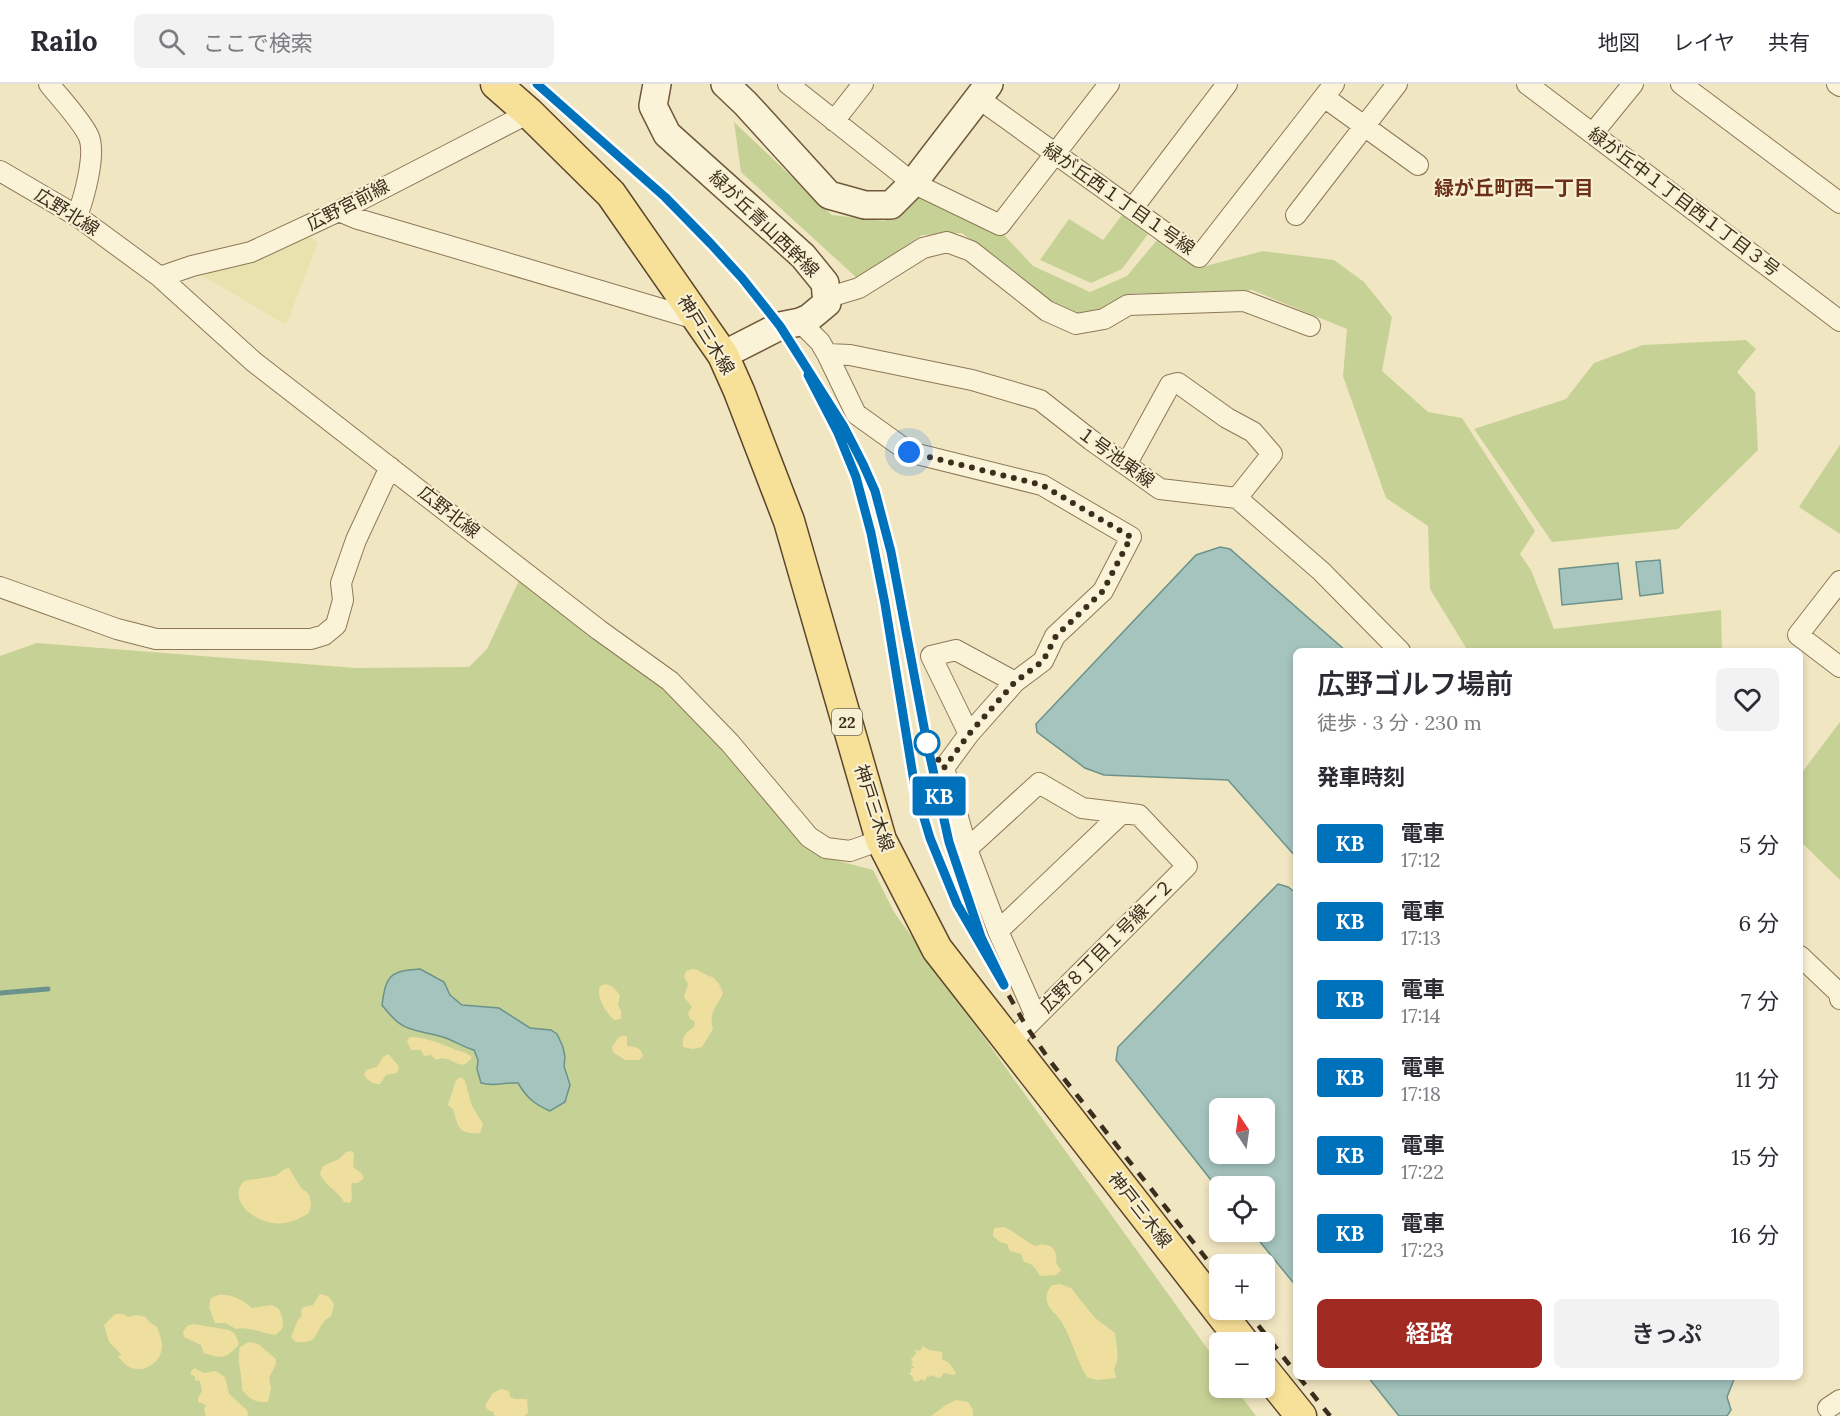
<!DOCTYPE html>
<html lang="ja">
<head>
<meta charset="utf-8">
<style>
	body { margin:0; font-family:Lora,"Noto Sans JP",serif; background:#f2f2f3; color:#2b2b33; height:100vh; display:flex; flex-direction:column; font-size:22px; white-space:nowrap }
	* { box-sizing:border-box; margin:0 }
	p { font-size:20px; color:#7c7c81 }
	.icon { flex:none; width:33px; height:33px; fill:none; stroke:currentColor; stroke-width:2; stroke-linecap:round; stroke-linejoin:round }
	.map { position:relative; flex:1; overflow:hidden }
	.details { position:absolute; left:1293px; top:564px; width:510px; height:732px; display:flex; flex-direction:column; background:#fff; border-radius:9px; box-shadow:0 3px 9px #0003 }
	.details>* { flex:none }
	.badge { padding:0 12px; border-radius:4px; font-size:21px; line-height:39px }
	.needle { width:39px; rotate:347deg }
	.tools { position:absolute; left:1209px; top:1014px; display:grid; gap:12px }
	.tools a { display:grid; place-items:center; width:66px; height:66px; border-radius:9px; background:#fff; box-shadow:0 3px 9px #0003; font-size:30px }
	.you { position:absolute; width:30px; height:30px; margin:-15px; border:4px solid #fff; border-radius:50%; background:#1a73e8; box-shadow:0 0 0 9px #1a73e833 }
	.map>.badge { position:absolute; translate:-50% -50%; box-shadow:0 0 0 3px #fff }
	h2 { padding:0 24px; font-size:22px; line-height:54px }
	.round { display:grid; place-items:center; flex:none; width:63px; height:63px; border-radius:9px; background:#f2f2f3 }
	.headline { display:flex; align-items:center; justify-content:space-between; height:102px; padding:0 24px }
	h1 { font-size:28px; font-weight:600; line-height:45px }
	.cta { display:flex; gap:12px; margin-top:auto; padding:12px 24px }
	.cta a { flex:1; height:69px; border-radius:9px; background:#a12a23; color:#fff; font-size:24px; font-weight:600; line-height:69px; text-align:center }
	.cta a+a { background:#f2f2f3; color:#2b2b33 }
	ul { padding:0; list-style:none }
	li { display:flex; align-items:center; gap:18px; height:78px; padding:0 24px }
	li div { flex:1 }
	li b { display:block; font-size:22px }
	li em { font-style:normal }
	li .badge { min-width:66px; font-weight:700; text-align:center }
	header { display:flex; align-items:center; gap:36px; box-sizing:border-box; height:84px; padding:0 30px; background:#fff; border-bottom:2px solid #e1e1e2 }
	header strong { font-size:28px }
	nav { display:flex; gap:33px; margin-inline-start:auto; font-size:21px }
	.search { width:420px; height:54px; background:#f2f2f3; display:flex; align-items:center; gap:15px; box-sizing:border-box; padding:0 21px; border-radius:9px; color:#7c7c81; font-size:22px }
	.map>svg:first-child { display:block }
	.farmland { fill:#e8e2af }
	.green { fill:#c6d195 }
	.sand { fill:#efdf9e }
	.water { fill:#a5c4bd; stroke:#6b938c; stroke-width:1.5; fill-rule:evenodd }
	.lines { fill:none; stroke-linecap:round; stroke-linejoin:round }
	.stream { stroke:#6b938c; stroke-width:5 }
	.street-casing { stroke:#8d7858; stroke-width:22 }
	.secondary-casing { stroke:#6f583b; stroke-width:30 }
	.primary-casing { stroke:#5b452c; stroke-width:33 }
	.street { stroke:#fbf3d7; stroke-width:20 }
	.secondary { stroke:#fbf3d7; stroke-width:27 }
	.primary { stroke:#f7e098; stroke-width:30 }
	.rail { stroke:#3c2e1d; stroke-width:4.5; stroke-dasharray:10 10; stroke-linecap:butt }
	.line-casing { stroke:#fff; stroke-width:14 }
	.line { stroke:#0072bc; stroke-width:9 }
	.walk { stroke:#3c2e1d; stroke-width:6; stroke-dasharray:0 10.8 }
	.stop-dot { fill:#fff; stroke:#0072bc; stroke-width:3 }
	.labels { text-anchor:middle; stroke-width:4.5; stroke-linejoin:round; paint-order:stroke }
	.shield { fill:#f8f0d3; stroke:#746854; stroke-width:1.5 }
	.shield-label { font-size:16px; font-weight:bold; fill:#3c2e1d }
	.street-label { font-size:18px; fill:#3c2e1d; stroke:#f8f0d3 }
	.neighbourhood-label { font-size:20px; font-weight:bold; fill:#6c3019; stroke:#f8f0d3 }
</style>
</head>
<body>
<header>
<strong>Railo</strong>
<div class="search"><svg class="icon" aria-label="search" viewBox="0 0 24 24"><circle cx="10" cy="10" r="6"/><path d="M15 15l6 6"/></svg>ここで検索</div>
<nav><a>地図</a><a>レイヤ</a><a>共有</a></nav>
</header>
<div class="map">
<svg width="1840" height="1332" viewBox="0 0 1840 1332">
	<rect width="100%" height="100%" fill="#f1e6c2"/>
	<!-- farmland -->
	<path class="farmland" d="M306 150 318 159 286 241 203 192 205 187Z"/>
	<!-- green -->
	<path class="green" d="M734 38 832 131 884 137 915 110 1003 150 1033 182 1090 208 1127 192 1158 155 1198 184 1263 167 1334 176 1364 198 1392 233 1382 287 1428 328 1462 334 1535 447 1520 470 1531 486 1554 545 1721 526 1722 567H1468L1430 505 1428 442 1386 414 1343 292 1347 245 1252 206 1128 210 1095 228 1073 229 1040 213 962 149 922 151 858 195 741 88Z
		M1122 131 1148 150 1122 185 1091 199 1040 176 1069 135 1103 156Z
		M1746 256 1756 265 1737 288 1755 308 1758 366 1678 445 1552 458 1474 345 1566 315 1594 279 1643 261Z
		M1840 361V450L1799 423Z
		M522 490 671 605 820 772 873 786 894 828 1219 1281 1220 1304H1235L1256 1332H0V572L37 559 356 584 469 583 487 565Z
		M1840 638V796L1800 757V691Z"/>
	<!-- sand -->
	<path class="sand" d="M693 885C701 886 705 892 713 893L719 900 723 909C717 924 708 927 713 945L702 963 693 965 683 963C682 953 685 949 694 943L695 938 690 935 688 929 692 923 684 913 688 900 684 893 686 887Z
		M606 900 613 903 620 911 618 921 621 927V935L614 936C606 928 596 915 600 902Z
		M623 952H627V962C635 963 641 963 643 972L639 976H625L613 968 612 963 619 953Z
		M410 953C423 953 437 958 449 963 457 967 465 967 472 973 460 992 451 968 436 976L431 971 424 972 421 966H411L407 957Z
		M388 970 398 981 399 984 397 989 386 991 380 1000C374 1001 367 996 364 991L366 986 377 983 383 973Z
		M461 993 465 997 472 1022 483 1040 480 1049C457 1051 458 1041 453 1025L448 1021 456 996Z
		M352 1067 354 1070 353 1083 361 1089 364 1094 358 1099H352C350 1107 354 1112 350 1119L344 1118C337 1106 327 1104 320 1090L323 1082 339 1075 346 1068Z
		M289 1084 301 1104 308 1109 310 1113 311 1121 309 1129C297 1136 286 1141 272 1139 253 1136 227 1116 244 1097 246 1097 273 1092 275 1092 281 1089 282 1085 289 1084Z
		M1004 1143C1016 1148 1024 1157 1035 1162 1048 1157 1059 1164 1056 1179L1061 1186 1056 1191 1040 1192C1036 1185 1033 1179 1024 1178L1021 1170 1010 1167 1007 1160 1000 1158 993 1152 994 1144Z
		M1060 1200 1071 1204 1095 1234 1115 1249C1116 1262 1121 1272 1114 1285L1116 1294 1097 1296 1087 1293C1076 1275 1072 1255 1061 1237 1057 1230 1049 1226 1047 1218 1045 1211 1048 1206 1052 1201Z
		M320 1210C328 1211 331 1214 334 1221L331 1232C313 1242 323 1261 296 1258L291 1253 298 1236 302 1232 301 1226 304 1223 313 1221Z
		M218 1211C233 1210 240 1215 252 1224L272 1221 279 1225C283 1236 287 1244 275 1251 262 1249 247 1242 236 1245L225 1239H215L209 1223 211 1214Z
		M115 1230H124L128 1233 137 1231 146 1233 149 1238 157 1243C159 1249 162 1256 162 1262 162 1277 146 1289 132 1284 125 1282 122 1276 117 1272L122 1271 109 1258 104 1241Z
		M194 1240 229 1246 235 1250 239 1260C227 1275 221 1275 204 1269L201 1261 184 1253 183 1248 187 1242Z
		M249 1258 258 1260 276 1275V1280L269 1294 271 1304 268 1318C255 1319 250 1315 242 1306 243 1291 236 1278 240 1263Z
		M923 1262 929 1266 942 1268V1275L949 1279 956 1289 954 1291 944 1289 940 1294 935 1293 934 1291 929 1293 928 1291 925 1297 922 1295 917 1298 914 1297 912 1292 909 1290 911 1288V1285L914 1283 911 1281 913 1278 911 1275 916 1270 915 1266 920 1267Z
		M194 1284 204 1289 216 1287 225 1293 229 1310 247 1326 248 1332H206L204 1326 206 1321 198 1318V1314L202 1307 200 1297 195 1296V1292L191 1291V1288Z
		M501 1305 509 1307 510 1313 515 1315H527L528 1329 524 1332H495L493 1328 488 1326 485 1322 493 1309Z
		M956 1316 968 1318 973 1326V1332H931L946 1321Z"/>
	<!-- water -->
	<path class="water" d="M1220 463 1230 465 1346 567H1296V773L1228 696 1104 691 1085 684 1037 648 1036 640 1196 471Z
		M1660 476 1663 509 1640 512 1636 478Z
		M1618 479 1622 515 1562 521 1559 485Z
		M1278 800 1288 803 1296 809V1202L1252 1148H1264V1102H1220L1219 1106 1116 976 1118 963ZM1264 1024V1070H1220V1024Z
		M420 885 444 898 450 911 462 921 499 924 530 944 551 946 557 950 563 963 565 973 564 982 570 1001 565 1018 550 1027C534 1020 527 1014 518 999 503 998 495 1003 481 999L477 985 478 976 474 966C463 963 453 956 443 953 411 944 404 950 382 921 386 891 390 887 420 885Z
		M1368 1293H1735L1727 1313 1731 1326 1727 1332H1399Z"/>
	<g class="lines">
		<!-- stream -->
		<path class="stream" d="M0 909 48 905"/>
		<!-- street casing -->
		<g class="street-casing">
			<path id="street" d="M49 0C60 14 82 37 89 53 96 71 84 114 77 132
				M788 0 913 99 1000 141 1109 0
				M1527 0 1840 237
				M1681 0 1840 119
				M1837 0 1840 2
				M1324 13 1418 81
				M978 14 1199 173 1334 0
				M834 37 863 0
				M1593 49 1633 0
				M0 87 77 132 160 193 254 278 599 546 670 597 730 659 809 753 826 764 850 767 881 756
				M1132 125 1227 0
				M339 127 358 135 699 236
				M1296 131 1397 0
				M160 193 192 182 251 168 339 127 529 29
				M826 214 859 204 923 164 947 158 971 167 1047 227 1076 240 1104 235 1128 221 1244 217 1310 242
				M800 238 820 258 827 270 850 271 972 296 1040 316 1091 356 1160 405 1237 414 1321 487 1400 567
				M827 270 856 330 909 368 1042 401 1131 453 1103 507 1055 552 1043 577 1015 598 969 650 944 684 967 765 998 847 1036 933 1010 959
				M1126 381 1170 301 1178 299 1227 334 1253 348 1272 370 1237 414
				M1840 497 1798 551 1840 583
				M0 503 117 545 156 555H311L324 551 336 541 343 516 341 499 356 456 390 383
				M969 650 931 572 956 566 1015 598
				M967 765 1039 699 1082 724 1139 731 1187 782 1036 933
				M998 847 1122 729
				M1800 872 1839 909 1840 915
				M1828 1324 1840 1316"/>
		</g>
		<!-- secondary casing -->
		<g class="secondary-casing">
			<path id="secondary" d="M657 0 653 22 667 50 803 172 825 199 827 219 809 234 800 238 780 242 723 271
				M725 0 745 19 829 111 865 121H891L913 99 989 0"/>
		</g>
		<!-- primary casing -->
		<g class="primary-casing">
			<path id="primary" d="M496 0 529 29 611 110 723 271 739 307 789 437 881 756 937 865 1243 1258
				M1264 1286 1301 1332"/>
		</g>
		<!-- street -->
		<use href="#street" class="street"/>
		<!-- secondary -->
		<use href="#secondary" class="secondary"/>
		<!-- primary -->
		<use href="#primary" class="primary"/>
		<!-- rail -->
		<path class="rail" d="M537 0 665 113 711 160 742 194 780 242 844 343 863 380 875 407 891 468 927 659 949 758 981 853 1003 901
			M835 343C849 369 857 397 865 425 889 516 894 611 915 703 927 753 947 803 973 847
			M999 894 1026 942 1050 977 1220 1192
			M1246 1226 1296 1289
			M1299 1293 1330 1332"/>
	</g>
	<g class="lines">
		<!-- line casing -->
		<g class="line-casing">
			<path id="line" d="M537 0 665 113 711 160 742 194 780 242 844 343 863 380 875 407 891 468 927 659 949 758 981 853 1004 901 957 820 930 754 915 704 885 520 871 449 856 393 838 349 808 291"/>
		</g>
		<!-- line -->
		<use href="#line" class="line"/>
		<!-- walk -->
		<path class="walk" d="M909 368 1042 401 1131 453 1103 507 1056 552 1043 577 1015 598 969 650 944 684 927 659"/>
	</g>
	<!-- markers -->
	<circle class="stop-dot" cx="927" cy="659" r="12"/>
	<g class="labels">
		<!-- shield labels -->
		<rect class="shield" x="832" y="625" width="30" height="26" rx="4.5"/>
		<g class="shield-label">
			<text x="847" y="644">22</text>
		</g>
		<!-- street labels -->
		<g class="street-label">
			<text transform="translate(1119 115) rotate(35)" y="6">緑が丘西１丁目１号線</text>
			<text transform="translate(1684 118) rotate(37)" y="6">緑が丘中１丁目西１丁目３号</text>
			<text transform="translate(348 121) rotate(-27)" y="6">広野宮前線</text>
			<text transform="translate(67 128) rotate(32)" y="6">広野北線</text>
			<text transform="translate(764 140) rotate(44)" y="6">緑が丘青山西幹線</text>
			<text transform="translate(706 251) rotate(58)" y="6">神戸三木線</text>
			<text transform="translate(1116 373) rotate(36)" y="6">１号池東線</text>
			<text transform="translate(449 428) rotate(38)" y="6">広野北線</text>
			<text transform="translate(874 724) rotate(72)" y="6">神戸三木線</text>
			<text transform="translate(1107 862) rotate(-45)" y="6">広野８丁目１号線ー２</text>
			<text transform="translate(1140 1126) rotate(52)" y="6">神戸三木線</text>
		</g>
		<!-- neighbourhood labels -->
		<g class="neighbourhood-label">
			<text x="1514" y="111">緑が丘町西一丁目</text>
		</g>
	</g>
</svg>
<div class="tools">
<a><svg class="needle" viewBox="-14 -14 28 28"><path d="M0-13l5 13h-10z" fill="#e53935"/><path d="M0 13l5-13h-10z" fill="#7c7c81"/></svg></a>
<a><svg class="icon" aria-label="locate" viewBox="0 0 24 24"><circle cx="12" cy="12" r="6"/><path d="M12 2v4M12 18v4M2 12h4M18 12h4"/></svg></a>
<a>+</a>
<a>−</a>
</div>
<div class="you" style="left:909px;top:368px"></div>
<b class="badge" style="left:939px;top:712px;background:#0072bc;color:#fff">KB</b>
<section class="details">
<div class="headline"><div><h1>広野ゴルフ場前</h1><p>徒歩 · 3 分 · 230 m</p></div><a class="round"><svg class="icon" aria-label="heart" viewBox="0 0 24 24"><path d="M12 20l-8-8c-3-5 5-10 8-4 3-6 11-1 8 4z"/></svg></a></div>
<h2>発車時刻</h2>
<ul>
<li><span class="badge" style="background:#0072bc;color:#fff">KB</span><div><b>電車</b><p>17:12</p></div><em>5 分</em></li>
<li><span class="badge" style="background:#0072bc;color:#fff">KB</span><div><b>電車</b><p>17:13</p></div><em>6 分</em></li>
<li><span class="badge" style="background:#0072bc;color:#fff">KB</span><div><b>電車</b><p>17:14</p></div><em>7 分</em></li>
<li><span class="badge" style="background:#0072bc;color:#fff">KB</span><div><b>電車</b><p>17:18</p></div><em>11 分</em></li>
<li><span class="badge" style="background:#0072bc;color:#fff">KB</span><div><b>電車</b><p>17:22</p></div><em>15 分</em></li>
<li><span class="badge" style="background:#0072bc;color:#fff">KB</span><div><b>電車</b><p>17:23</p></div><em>16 分</em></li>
</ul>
<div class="cta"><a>経路</a><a>きっぷ</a></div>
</section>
</div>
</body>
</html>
